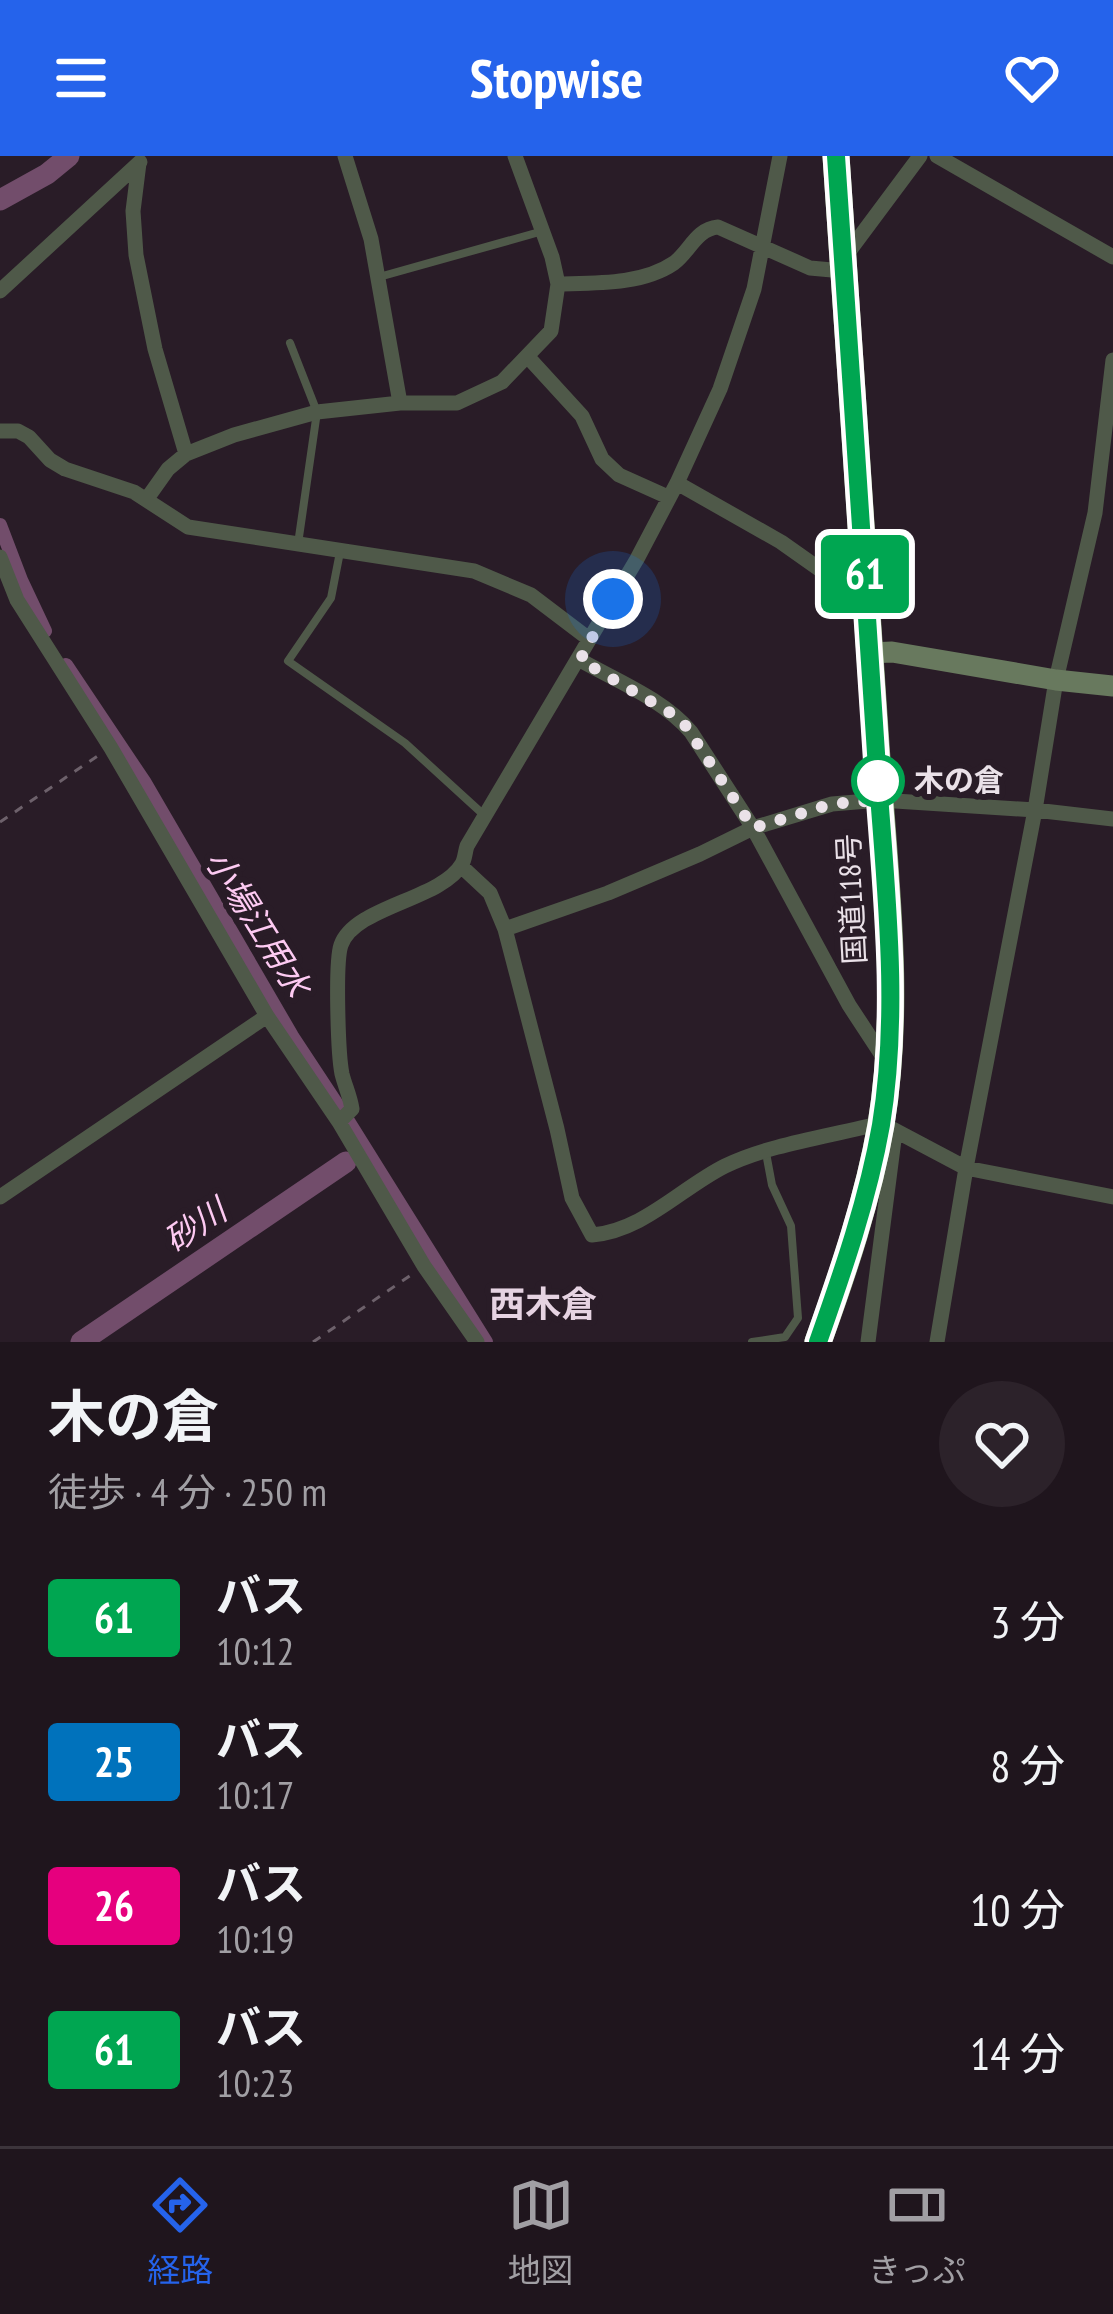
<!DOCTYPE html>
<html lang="ja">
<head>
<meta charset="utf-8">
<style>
	body { margin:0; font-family:"PT Sans Narrow","Noto Sans JP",sans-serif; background:#2c222a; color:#f1f3f6; height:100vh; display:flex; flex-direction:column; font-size:45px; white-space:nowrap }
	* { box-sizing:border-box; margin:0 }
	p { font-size:39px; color:#a19fa4 }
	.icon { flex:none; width:66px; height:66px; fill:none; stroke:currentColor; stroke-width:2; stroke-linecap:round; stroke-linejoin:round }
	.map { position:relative; height:1186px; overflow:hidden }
	.details { display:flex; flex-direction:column; background:#1f151d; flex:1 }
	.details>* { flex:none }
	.badge { padding:0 24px; border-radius:9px; font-size:42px; line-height:78px }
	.you { position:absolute; width:60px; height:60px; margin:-30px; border:9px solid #fff; border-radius:50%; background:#1a73e8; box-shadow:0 0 0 18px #1a73e833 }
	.map>.badge { position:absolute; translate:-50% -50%; box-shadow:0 0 0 6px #fff }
	.round { display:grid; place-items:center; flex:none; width:126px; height:126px; border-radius:63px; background:#2c222a }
	.overview { display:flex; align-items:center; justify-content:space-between; height:204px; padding:0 48px }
	h1 { font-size:57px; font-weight:700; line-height:90px }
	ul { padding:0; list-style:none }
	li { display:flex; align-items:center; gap:36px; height:144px; padding:0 48px }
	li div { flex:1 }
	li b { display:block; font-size:45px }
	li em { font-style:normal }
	li .badge { min-width:132px; font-weight:700; text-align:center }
	header { display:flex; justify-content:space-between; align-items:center; height:156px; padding:0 48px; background:#2563eb; color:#fff; font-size:54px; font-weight:700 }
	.tabs { display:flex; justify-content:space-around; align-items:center; height:168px; border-top:3px solid #3c343b; background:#1f151d; font-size:33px; color:#a19fa4 }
	.tabs a { display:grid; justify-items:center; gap:6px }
	.tabs .active { color:#2563eb }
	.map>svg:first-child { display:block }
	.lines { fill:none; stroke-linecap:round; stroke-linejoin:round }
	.canal { stroke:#724d6b; stroke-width:14 }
	.river { stroke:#724d6b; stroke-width:21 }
	.path { stroke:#6d616b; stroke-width:3; stroke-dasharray:9 9; stroke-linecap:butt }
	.lane { stroke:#4f5949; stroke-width:8 }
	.street { stroke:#4f5949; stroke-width:15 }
	.secondary { stroke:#68795e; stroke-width:21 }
	.highway { stroke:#8da87e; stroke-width:27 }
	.line-casing { stroke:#fff; stroke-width:27 }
	.line { stroke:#00a651; stroke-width:18 }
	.walk { stroke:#eae1e8; stroke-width:12; stroke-dasharray:0 21.6 }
	.stop-dot { fill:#fff; stroke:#00a651; stroke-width:6 }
	.labels { text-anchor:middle; stroke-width:12; stroke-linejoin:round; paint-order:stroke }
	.stop-label { font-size:30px; font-weight:bold; fill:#eae1e8; stroke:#291c27; text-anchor:start }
	.street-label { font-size:30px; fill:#eae1e8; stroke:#291c27 }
	.water-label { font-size:33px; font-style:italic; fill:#fdcaf2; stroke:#291c27 }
	.quarter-label { font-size:36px; font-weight:bold; fill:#e6d3e2; stroke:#291c27 }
</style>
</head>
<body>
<header><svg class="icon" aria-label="menu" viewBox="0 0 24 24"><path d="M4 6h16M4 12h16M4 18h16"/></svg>Stopwise<svg class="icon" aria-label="heart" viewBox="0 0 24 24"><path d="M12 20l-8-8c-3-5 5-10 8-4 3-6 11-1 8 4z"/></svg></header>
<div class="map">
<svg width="1113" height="1186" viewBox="0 0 1113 1186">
	<rect width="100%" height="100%" fill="#291c27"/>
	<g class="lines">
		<!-- canal -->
		<path class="canal" d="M0 369 21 424 45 475
			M66 509 145 627 292 880 348 965 486 1186"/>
		<!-- river -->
		<path class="river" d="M0 44 47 18 69 0
			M81 1186 346 1006"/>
		<!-- path -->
		<path class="path" d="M0 666 99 599
			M313 1186 411 1119"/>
		<!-- lane -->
		<path class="lane" d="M379 121 543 75
			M290 187 317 256 298 388
			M340 396 331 442 288 505 405 587 485 660
			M752 1186 785 1181 798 1162 791 1070 772 1029 766 997"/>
		<!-- street -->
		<path class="street" d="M345 0 371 83 400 247
			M937 0 1113 101
			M139 7 133 55 136 99 155 193 186 298
			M842 97 850 94 920 0
			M558 128C595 127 642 129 674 107 690 95 696 73 718 71L810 112 843 115
			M0 135 140 6
			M528 201 582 260 602 303 619 319 668 341
			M0 275H18L29 281 50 304 65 313 134 336 188 371 474 415 531 439 589 483
			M677 327 781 386 849 434 867 441
			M146 344 168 313 186 298 234 279 317 256 400 247H457L502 226 551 175 558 128 552 101 515 0
			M0 401 17 444 111 592 267 860 339 966 424 1110 477 1186
			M580 504C617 525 663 543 691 576L753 672 849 849 887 907
			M461 710 490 737 505 773 557 973 572 1042 592 1079C643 1075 681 1032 725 1010 770 988 832 980 881 967L966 1012 1113 1041
			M505 773 608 737 700 698 753 672 832 648 880 644 1035 654 1113 663
			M339 966 352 953C350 940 345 930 342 918 338 898 335 806 341 789 355 750 441 744 462 708 465 703 465 696 467 690L637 403 677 327 720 233 754 133 780 0
			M0 1041 267 860
			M868 1186 895 976
			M937 1186 966 1012 1035 654 1056 524 1095 357 1113 204"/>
		<!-- secondary -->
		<path class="secondary" d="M870 497 892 496 1056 524 1113 530"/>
		<!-- highway -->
		<path class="highway" d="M818 1186C844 1115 868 1043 881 968 902 844 884 713 876 588 863 392 849 196 836 0"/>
	</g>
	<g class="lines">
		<!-- line casing -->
		<g class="line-casing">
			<path id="line" d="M818 1186C843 1115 868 1043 881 969 901 847 884 720 876 597 864 398 849 199 836 0"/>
		</g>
		<!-- line -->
		<use href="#line" class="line"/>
		<!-- walk -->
		<path class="walk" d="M613 443 580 504 681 563 753 672 832 648 880 644 878 625"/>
	</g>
	<!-- markers -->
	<circle class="stop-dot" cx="878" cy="625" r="24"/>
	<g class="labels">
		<!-- stop labels -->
		<g class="stop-label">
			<text x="914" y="635">木の倉</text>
		</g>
		<!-- street labels -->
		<g class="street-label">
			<text transform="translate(852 743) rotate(-93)" y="10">国道118号</text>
		</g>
		<!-- water labels -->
		<g class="water-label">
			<text transform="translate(258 767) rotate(58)" y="12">小場江用水</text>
			<text transform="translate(195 1069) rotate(-34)" y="12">砂川</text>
		</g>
		<!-- quarter labels -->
		<g class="quarter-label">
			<text x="543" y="1161">西木倉</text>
		</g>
	</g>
</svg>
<div class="you" style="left:613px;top:443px"></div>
<b class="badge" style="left:865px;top:418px;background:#00a651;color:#fff">61</b>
</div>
<section class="details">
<div class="overview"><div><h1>木の倉</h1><p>徒歩 · 4 分 · 250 m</p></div><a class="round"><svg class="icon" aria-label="heart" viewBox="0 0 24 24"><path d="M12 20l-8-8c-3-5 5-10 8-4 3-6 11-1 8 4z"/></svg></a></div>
<ul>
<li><span class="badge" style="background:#00a651;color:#fff">61</span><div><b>バス</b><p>10:12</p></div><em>3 分</em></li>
<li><span class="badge" style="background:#0072bc;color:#fff">25</span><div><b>バス</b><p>10:17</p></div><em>8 分</em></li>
<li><span class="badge" style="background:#e6007e;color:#fff">26</span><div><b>バス</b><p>10:19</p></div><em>10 分</em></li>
<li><span class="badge" style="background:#00a651;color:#fff">61</span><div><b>バス</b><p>10:23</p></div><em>14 分</em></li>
</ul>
</section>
<nav class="tabs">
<a class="active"><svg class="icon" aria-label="directions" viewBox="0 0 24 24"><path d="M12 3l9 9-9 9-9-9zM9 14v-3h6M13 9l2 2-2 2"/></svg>経路</a>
<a><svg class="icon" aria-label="map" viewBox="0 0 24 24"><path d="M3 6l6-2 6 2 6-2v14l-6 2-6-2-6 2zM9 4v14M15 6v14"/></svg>地図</a>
<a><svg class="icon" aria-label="tickets" viewBox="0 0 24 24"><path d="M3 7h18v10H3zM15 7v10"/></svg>きっぷ</a>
</nav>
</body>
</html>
